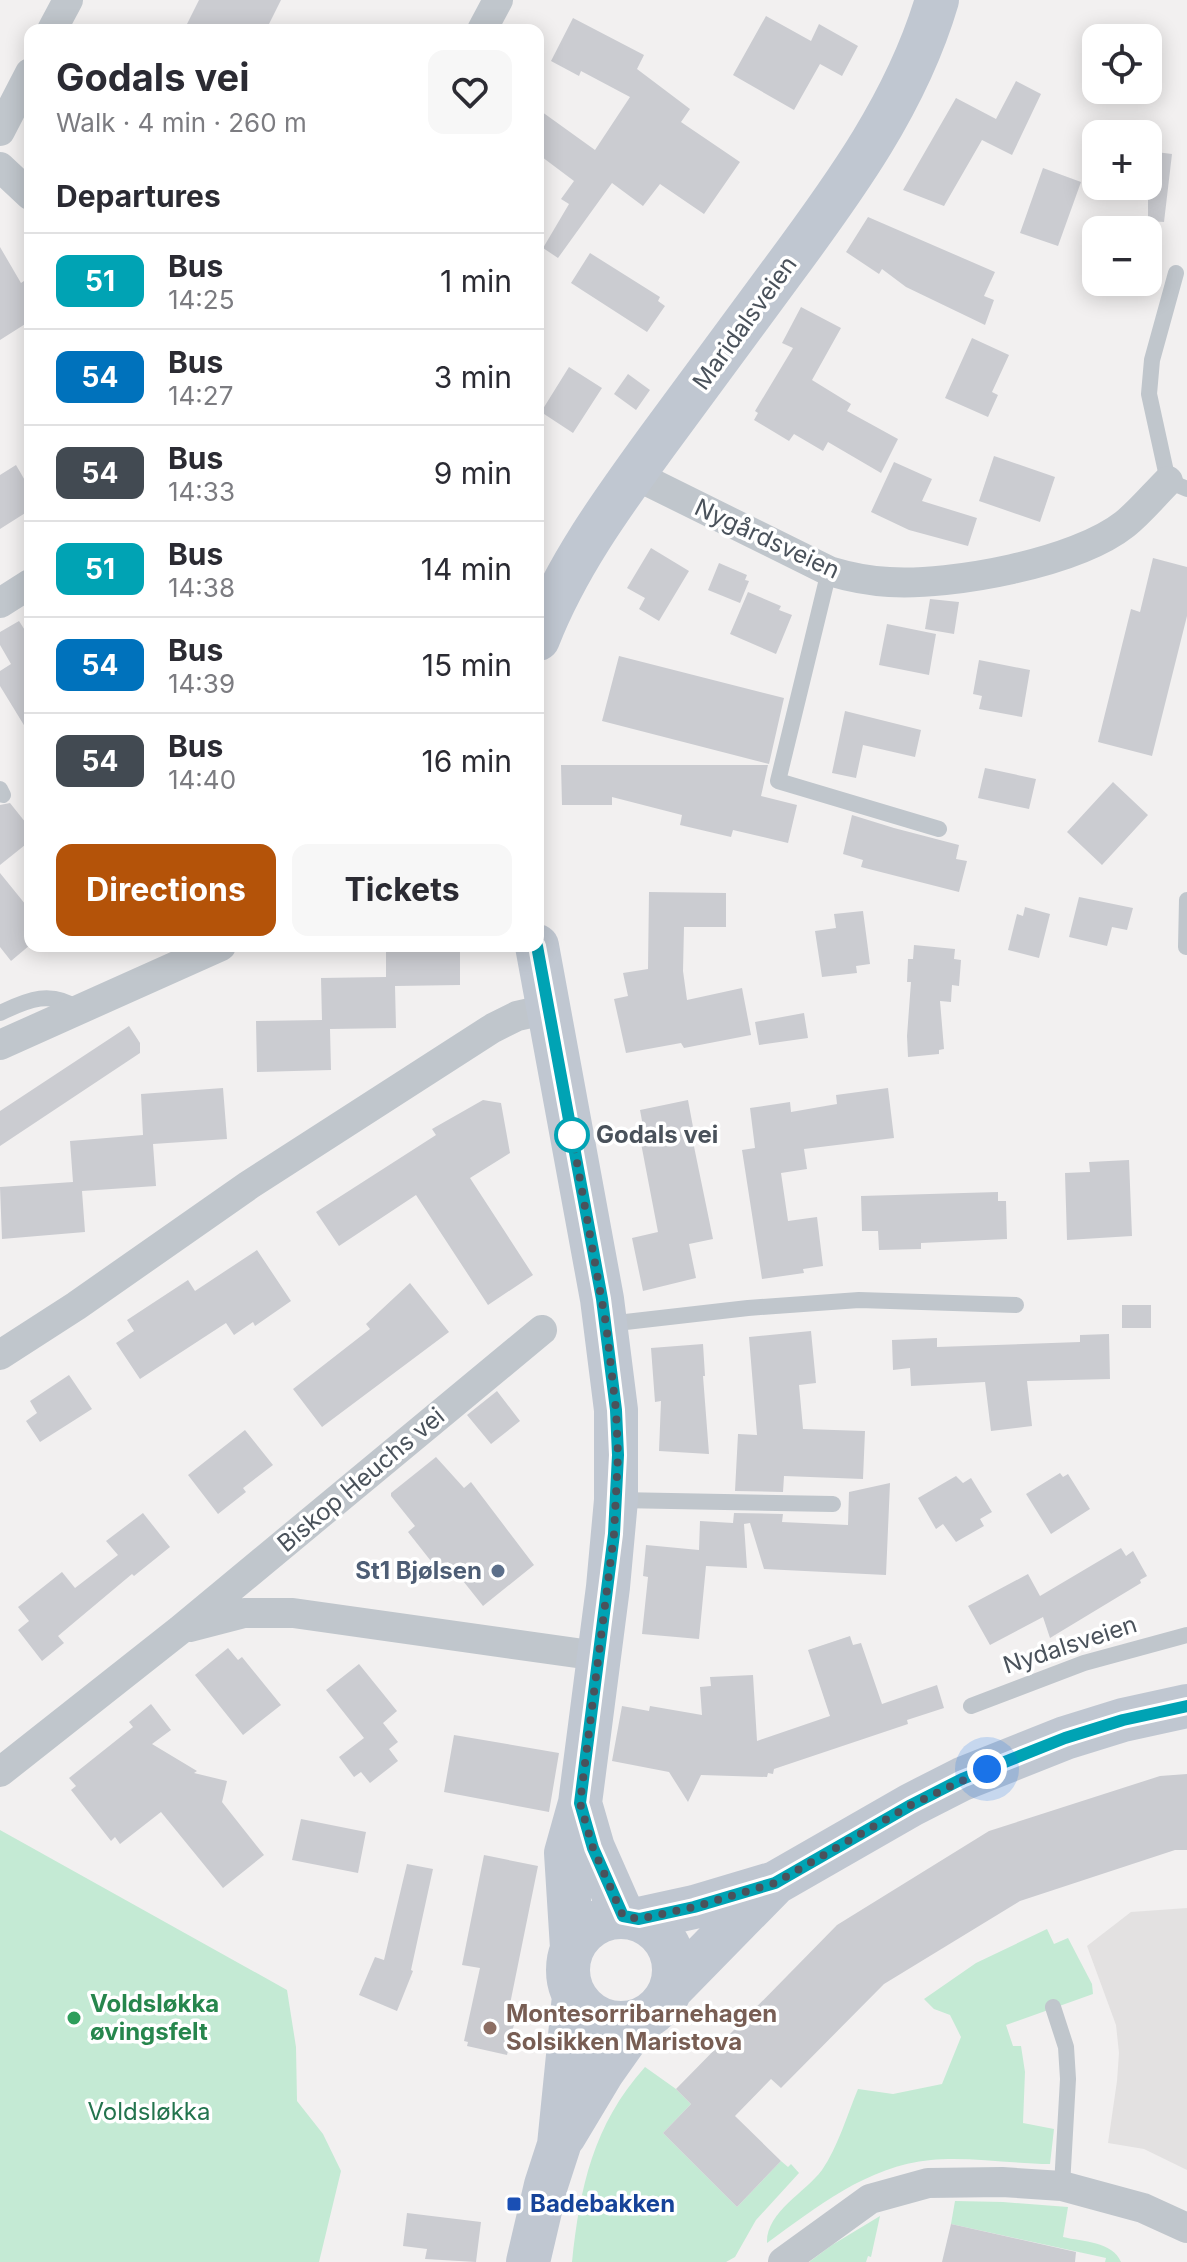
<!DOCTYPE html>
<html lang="en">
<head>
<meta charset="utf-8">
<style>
	body { margin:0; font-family:Inter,sans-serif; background:#f7f7f7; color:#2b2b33; height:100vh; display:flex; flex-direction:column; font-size:30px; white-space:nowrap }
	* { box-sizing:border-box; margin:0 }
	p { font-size:26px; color:#7c7c81 }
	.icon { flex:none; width:44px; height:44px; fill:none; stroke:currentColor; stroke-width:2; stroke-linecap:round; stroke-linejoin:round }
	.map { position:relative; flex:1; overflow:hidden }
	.drawer { position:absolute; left:24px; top:24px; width:520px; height:928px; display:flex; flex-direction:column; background:#fff; border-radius:16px; box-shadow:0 4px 20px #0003 }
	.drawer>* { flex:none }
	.badge { padding:0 16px; border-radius:12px; font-size:28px; line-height:52px }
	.buttons { position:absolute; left:1082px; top:24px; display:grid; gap:16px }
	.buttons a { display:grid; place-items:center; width:80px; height:80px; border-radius:16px; background:#fff; box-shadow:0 4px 20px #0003; font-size:40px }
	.you { position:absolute; width:40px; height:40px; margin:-20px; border:6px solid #fff; border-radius:50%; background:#1a73e8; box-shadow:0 0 0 12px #1a73e833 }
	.map>.badge { position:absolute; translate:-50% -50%; box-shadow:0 0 0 4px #fff }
	h2 { padding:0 32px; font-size:30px; line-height:72px }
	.round { display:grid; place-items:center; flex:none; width:84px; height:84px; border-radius:16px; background:#f7f7f7 }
	.overview { display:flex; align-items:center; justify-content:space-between; height:136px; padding:0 32px }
	h1 { font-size:38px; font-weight:700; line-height:60px }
	.primary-button { display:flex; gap:16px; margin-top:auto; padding:16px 32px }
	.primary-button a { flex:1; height:92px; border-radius:16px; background:#b45309; color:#fff; font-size:32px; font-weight:700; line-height:92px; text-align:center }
	.primary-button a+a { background:#f7f7f7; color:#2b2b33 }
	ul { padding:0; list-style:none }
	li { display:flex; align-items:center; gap:24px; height:96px; padding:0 32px; border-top:2px solid #e1e1e2 }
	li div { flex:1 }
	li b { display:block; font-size:30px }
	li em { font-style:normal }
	li .badge { min-width:88px; font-weight:700; text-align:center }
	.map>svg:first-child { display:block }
	.education { fill:#e3e1e1 }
	.green { fill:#c4ead4 }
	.building { fill:#cbccd1 }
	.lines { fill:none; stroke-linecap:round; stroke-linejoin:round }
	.lane { stroke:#c0c6cc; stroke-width:16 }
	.street { stroke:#c0c6cc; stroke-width:30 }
	.secondary { stroke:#c0c7d1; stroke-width:44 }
	.line-casing { stroke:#fff; stroke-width:18 }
	.line { stroke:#00a3b4; stroke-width:12 }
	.walk { stroke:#4a525b; stroke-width:8; stroke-dasharray:0 14.4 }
	.stop-dot { fill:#fff; stroke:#00a3b4; stroke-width:4 }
	.service-dot { fill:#5c6f8a; stroke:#fff; stroke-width:3 }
	.leisure-dot { fill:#2e9e5b; stroke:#fff; stroke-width:3 }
	.education-dot { fill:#8d6e63; stroke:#fff; stroke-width:3 }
	.transit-dot { fill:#1a4fb4; stroke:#fff; stroke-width:3 }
	.labels { text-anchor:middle; stroke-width:7; stroke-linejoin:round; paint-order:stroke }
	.street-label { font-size:24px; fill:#4a525b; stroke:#fff }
	.stop-label { font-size:24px; font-weight:bold; fill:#4a525b; stroke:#fff; text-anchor:start }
	.service-label { font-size:24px; font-weight:bold; fill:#4e5e75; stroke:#fff; text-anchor:end }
	.leisure-label { font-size:24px; font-weight:bold; fill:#27864d; stroke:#fff; text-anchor:start }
	.education-label { font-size:24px; font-weight:bold; fill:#785e54; stroke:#fff; text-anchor:start }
	.park-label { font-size:24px; fill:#23744e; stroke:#fff }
	.transit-label { font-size:24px; font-weight:bold; fill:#164399; stroke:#fff; text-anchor:start }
</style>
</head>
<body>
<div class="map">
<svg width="1187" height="2262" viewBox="0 0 1187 2262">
	<rect width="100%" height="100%" fill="#f2f0f0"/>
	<!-- education -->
	<path class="education" d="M1187 1908V2170L1144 2149 1108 2143 1117 2081 1119 2053 1116 2025 1087 1946 1131 1912Z"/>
	<!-- green -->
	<path class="green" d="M0 1830 287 1990 296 2047 297 2101 323 2134 341 2171 319 2262H0Z
		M1047 1929 1054 1944 1068 1938 1092 1984 1093 1994 1006 2025 1013 2046H1021L1025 2072 1023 2123 1054 2129 1050 2164C1013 2164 966 2156 931 2160 867 2166 817 2207 767 2243 766 2212 805 2193 822 2170 838 2147 847 2115 858 2089L893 2094 942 2084 961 2037 950 2015 934 2009 924 1999 976 1963Z
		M645 2067 676 2089 691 2104 663 2133 737 2207 781 2161 788 2167 791 2164 799 2173 756 2220 735 2257 726 2262H572C580 2187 593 2125 645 2067Z
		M955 2201 1003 2202 1068 2207 1063 2237C1083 2242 1112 2241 1121 2262H1105L1106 2258 951 2224Z
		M880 2216 871 2257 868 2256 866 2262H809L832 2245Z"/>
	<!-- building -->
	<path class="building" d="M199 0H281L266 30H184Z
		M766 16 811 41 819 24 858 46 842 76 820 64 794 110 733 75Z
		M573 18 644 55 637 69 690 109 681 122 740 162 704 214 660 184 643 206 612 183 558 258 543 248 569 204 561 199 574 181 538 154V109L595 150 630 97 581 71 579 76 551 61Z
		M1016 81 1041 94 1012 155 982 140 944 206 903 190 956 98 996 119Z
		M1148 151 1172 154 1164 222 1148 221Z
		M1043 168 1081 182 1058 246 1020 233Z
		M868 217 995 272 984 296 994 300 985 325 906 287 882 269 879 274 846 252Z
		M0 247 21 283 30 277V321L0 340Z
		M590 253 660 297 658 301 665 306 647 332 571 283Z
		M801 307 841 328 812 380 851 404 847 411 898 439 881 473 828 442 823 451 794 434 789 441 754 420 758 413 755 411 793 348 782 343Z
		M972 338 1009 355 992 392 998 395 988 417 945 398Z
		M569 367 602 388 573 433 541 412Z
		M628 374 650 390 636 410 614 394Z
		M994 456 1055 477 1040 522 979 501Z
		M894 462 932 479 922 501 977 518 968 546 909 530 871 512Z
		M16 465 30 489V510L0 529V475Z
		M651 548 689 571 659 621 639 609 645 598 627 588Z
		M1153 558 1187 567V616L1152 756 1098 742 1131 609 1140 612Z
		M719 563 747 575 745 580 749 581 740 603 708 590Z
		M748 592 781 606 779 610 792 615 776 654 730 634Z
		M930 599 959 602 954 634 925 629Z
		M19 621 30 638V735L0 686V671L11 664 0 645V632Z
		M887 624 936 634 929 675 879 665Z
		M619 656 784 698 769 764 602 721Z
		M979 660 1030 670 1022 717 979 709 982 696 973 694Z
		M845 711 921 730 915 757 863 745 856 778 832 773Z
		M561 765H768L761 796 797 805 788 843 733 830 731 837 680 825 682 815 612 797V805H562Z
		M985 768 1036 779 1029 809 978 798Z
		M1113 782 1148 815 1102 865 1067 832Z
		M10 803 30 828V841L0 865V805Z
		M852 815 894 828 959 845 956 859 967 861 959 892 861 867 863 860 843 854Z
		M0 873 30 910V945L11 961 0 947Z
		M649 892 726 893V927H684L683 971 687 1000 742 988 751 1035 684 1048 681 1043 626 1053 614 999 628 996 623 973 648 969Z
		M1079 897 1133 908 1127 930 1112 927 1107 946 1069 937Z
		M1025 907 1050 914 1039 958 1008 950 1017 914 1023 916Z
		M863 911 870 964 856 966 857 973 822 977 815 931 836 928 834 914Z
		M914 945 955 949 954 959 961 960 959 986 952 985 951 1002 940 1001 944 1049 939 1050V1054L908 1057 907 1036 911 982H907L908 959H913Z
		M386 946H460V985L395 986 396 1028 330 1029 331 1070 257 1072 256 1021 322 1020 321 978 386 977Z
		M804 1013 808 1038 759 1045 755 1022Z
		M129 1026 140 1043V1053L0 1146V1111Z
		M223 1088 227 1139 153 1144 156 1186 82 1191 85 1232 2 1239 0 1187 73 1182 70 1141 143 1135 141 1094Z
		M888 1088 894 1138 804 1149 807 1169 781 1173 788 1221 817 1217 823 1266 803 1269 804 1273 762 1279 742 1150 755 1148 750 1108 790 1102 791 1112 837 1104 836 1095Z
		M483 1100 501 1103 510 1153 470 1178 533 1275 488 1305 416 1195 339 1246 316 1212 436 1135 432 1129Z
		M688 1100 693 1127H690L713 1239 689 1244 696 1278 643 1291 632 1238 658 1232 640 1138 645 1137 640 1110Z
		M1129 1160 1132 1236 1067 1240 1065 1173 1090 1172 1089 1162Z
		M998 1192V1201H1006L1007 1239 921 1243V1249L879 1250 878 1231H862L861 1196Z
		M257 1250 291 1301 255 1326 253 1322 234 1335 226 1323 140 1379 116 1343 134 1331 127 1320 188 1280 195 1291Z
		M410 1283 449 1332 322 1427 293 1389 370 1329 366 1324Z
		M1122 1305H1151V1328H1122Z
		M811 1331 816 1383 799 1385 803 1429 865 1431 863 1479 784 1476 783 1492 735 1491 738 1434 757 1435 749 1337Z
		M1109 1334 1110 1379 1027 1381 1032 1426 991 1431 985 1382 911 1386 910 1368 893 1370 892 1340 937 1338V1347L1080 1342V1335Z
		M703 1344 705 1376H703L709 1454 659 1451 661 1401 655 1402 651 1348Z
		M69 1375 92 1409 40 1442 26 1421 37 1413 30 1401Z
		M497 1391 520 1421 491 1444 467 1415Z
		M245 1430 273 1465 243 1488 246 1492 218 1514 188 1475Z
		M436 1457 464 1488 471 1482 534 1565 483 1606 448 1562 438 1570 408 1532 415 1526 391 1496V1493Z
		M1060 1473 1063 1477 1068 1474 1090 1509 1051 1534 1026 1494Z
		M956 1476 963 1483 971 1478 992 1512 980 1519 984 1526 956 1542 943 1524 936 1529 918 1498Z
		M890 1483 886 1575 764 1569 750 1523 744 1524 747 1568 706 1566 699 1639 642 1634 648 1577 643 1576 646 1545 699 1550 700 1521 733 1523 734 1513 783 1514 782 1522 848 1525 849 1492Z
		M143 1513 170 1547 134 1576 132 1574 58 1636 64 1643 42 1661 18 1630 29 1621 18 1607 62 1572 75 1588 118 1555 106 1541Z
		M1121 1548 1126 1556 1133 1551 1147 1576 1140 1580 1141 1583 1050 1638 1043 1617 990 1645 968 1606 1028 1574 1040 1596Z
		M850 1636 853 1645 861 1643 882 1704 937 1685 944 1708 907 1720 908 1724 774 1769 773 1774 768 1773 767 1777 701 1775 688 1802 669 1772 612 1761 622 1706 649 1711 650 1706 702 1715 700 1687 711 1686 710 1677 753 1675 757 1741 830 1716 808 1650Z
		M228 1648 238 1660 242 1657 281 1705 243 1735 195 1675Z
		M359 1664 397 1711 383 1723 398 1742 389 1749 398 1761 370 1783 361 1772 354 1777 339 1757 364 1738 326 1690Z
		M151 1704 171 1730 152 1744 197 1771 194 1773 227 1781 222 1802 264 1855 223 1888 161 1812 120 1844 115 1837 111 1841 71 1790 76 1786 69 1778 133 1727 129 1722Z
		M454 1735 559 1753 549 1812 444 1792Z
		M1187 1774V1850H1175L1020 1901 884 1984 781 2088 771 2079 735 2116 781 2161 737 2207 663 2133 691 2104 676 2089 837 1925 989 1831 1160 1776Z
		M301 1819 366 1832 358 1873 292 1860Z
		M484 1855 538 1866 509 2009 517 2011 507 2055 467 2046 468 2042 464 2041 480 1968 462 1965Z
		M407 1864 433 1869 411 1970 413 1971 397 2011 359 1995 375 1957 384 1960Z
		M407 2213 481 2222 476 2262 425 2259 427 2249 403 2246Z
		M951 2224 1076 2252 1075 2262H942Z"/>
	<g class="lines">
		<!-- lane -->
		<path class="lane" d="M1176 273 1152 360 1149 394 1168 481 1187 489
			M829 571 778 781 939 829
			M0 789 3 795
			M1186 947 1187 900
			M0 1013C29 999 51 990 79 1009
			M608 1324 748 1308 859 1300 1016 1305
			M618 1500 833 1504
			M971 1706 1084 1663 1187 1635
			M1053 2007 1066 2047 1068 2079 1062 2186"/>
		<!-- street -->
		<path class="street" d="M52 30 68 0
			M482 30 498 0
			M0 131 30 73
			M0 167 30 195
			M633 474 829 571C849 577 869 581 889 582 951 586 1076 563 1125 524 1140 512 1154 495 1168 481
			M0 603 30 584
			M0 1045 221 946
			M0 1355 76 1306 249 1185 493 1028 517 1016 548 1009
			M190 1627 244 1613H293L598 1656
			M0 1772 180 1630 542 1330
			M783 2262 870 2199 928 2183 1002 2182 1062 2186 1143 2208 1187 2228"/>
		<!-- secondary -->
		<path class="secondary" d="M538 639C566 567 611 505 656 443 698 386 740 329 782 272 845 187 907 102 937 0
			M537 946 602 1299 616 1410V1500L608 1587 580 1803 566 1853 572 1948
			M580 1803 593 1848 623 1916
			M568 1970a53 53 0 1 1 106 0a53 53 0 1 1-106 0Z
			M639 1919 694 1907 775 1883 911 1805 962 1779 1065 1738 1123 1720 1187 1706
			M671 1989 773 1885
			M564 2136 603 2071 639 2020
			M528 2262 546 2185 559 2145 574 1996"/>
	</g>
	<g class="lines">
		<!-- line casing -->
		<g class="line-casing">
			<path id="line" d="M537 946 602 1299 616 1410 618 1455 614 1534 580 1803 593 1848 623 1916 639 1919 694 1907 775 1883 911 1805 962 1779 1065 1738 1123 1720 1187 1706"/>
		</g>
		<!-- line -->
		<use href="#line" class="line"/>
		<!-- walk -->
		<path class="walk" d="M572 1135 606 1324 616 1410 618 1455 614 1534 580 1803 593 1848 623 1916 639 1919 694 1907 775 1883 911 1805 987 1769"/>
	</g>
	<!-- markers -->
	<circle class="stop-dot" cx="572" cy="1135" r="16"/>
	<circle class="service-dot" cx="498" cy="1571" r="8"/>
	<circle class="leisure-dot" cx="74" cy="2018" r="8"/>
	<circle class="education-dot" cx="490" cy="2028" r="8"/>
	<rect class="transit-dot" x="506" y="2196" width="16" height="16" rx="4"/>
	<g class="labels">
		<!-- street labels -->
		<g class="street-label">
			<text transform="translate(745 323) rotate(-54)" y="8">Maridalsveien</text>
			<text transform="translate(767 539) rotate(25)" y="8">Nygårdsveien</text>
			<text transform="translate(361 1480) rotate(-40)" y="8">Biskop Heuchs vei</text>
			<text transform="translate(1070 1645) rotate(-18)" y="8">Nydalsveien</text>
		</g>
		<!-- stop labels -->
		<g class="stop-label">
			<text x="596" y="1143">Godals vei</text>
		</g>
		<!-- service labels -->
		<g class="service-label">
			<text x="482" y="1579">St1 Bjølsen</text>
		</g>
		<!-- leisure labels -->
		<g class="leisure-label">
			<text x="90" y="2012">Voldsløkka<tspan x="90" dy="28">øvingsfelt</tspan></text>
		</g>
		<!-- education labels -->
		<g class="education-label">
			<text x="506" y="2022">Montesorribarnehagen<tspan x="506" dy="28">Solsikken Maristova</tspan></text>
		</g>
		<!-- park labels -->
		<g class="park-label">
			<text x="149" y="2120">Voldsløkka</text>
		</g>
		<!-- transit labels -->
		<g class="transit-label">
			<text x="530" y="2212">Badebakken</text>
		</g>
	</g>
</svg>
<div class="buttons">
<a><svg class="icon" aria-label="locate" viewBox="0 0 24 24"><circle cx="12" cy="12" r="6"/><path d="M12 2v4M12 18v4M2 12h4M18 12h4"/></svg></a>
<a>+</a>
<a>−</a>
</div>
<div class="you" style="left:987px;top:1769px"></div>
<section class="drawer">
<div class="overview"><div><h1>Godals vei</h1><p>Walk · 4 min · 260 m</p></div><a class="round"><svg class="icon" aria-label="heart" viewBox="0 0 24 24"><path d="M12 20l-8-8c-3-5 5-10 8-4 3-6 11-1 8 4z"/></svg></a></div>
<h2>Departures</h2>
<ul>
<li><span class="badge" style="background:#00a3b4;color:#fff">51</span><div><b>Bus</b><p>14:25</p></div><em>1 min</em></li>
<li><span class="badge" style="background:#0072bc;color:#fff">54</span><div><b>Bus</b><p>14:27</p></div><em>3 min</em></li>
<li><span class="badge" style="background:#424a52;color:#fff">54</span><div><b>Bus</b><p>14:33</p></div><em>9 min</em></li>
<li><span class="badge" style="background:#00a3b4;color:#fff">51</span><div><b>Bus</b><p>14:38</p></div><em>14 min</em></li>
<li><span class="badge" style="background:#0072bc;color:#fff">54</span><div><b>Bus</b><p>14:39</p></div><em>15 min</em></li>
<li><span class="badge" style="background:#424a52;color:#fff">54</span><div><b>Bus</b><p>14:40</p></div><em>16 min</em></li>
</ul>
<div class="primary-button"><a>Directions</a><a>Tickets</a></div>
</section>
</div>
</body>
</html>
